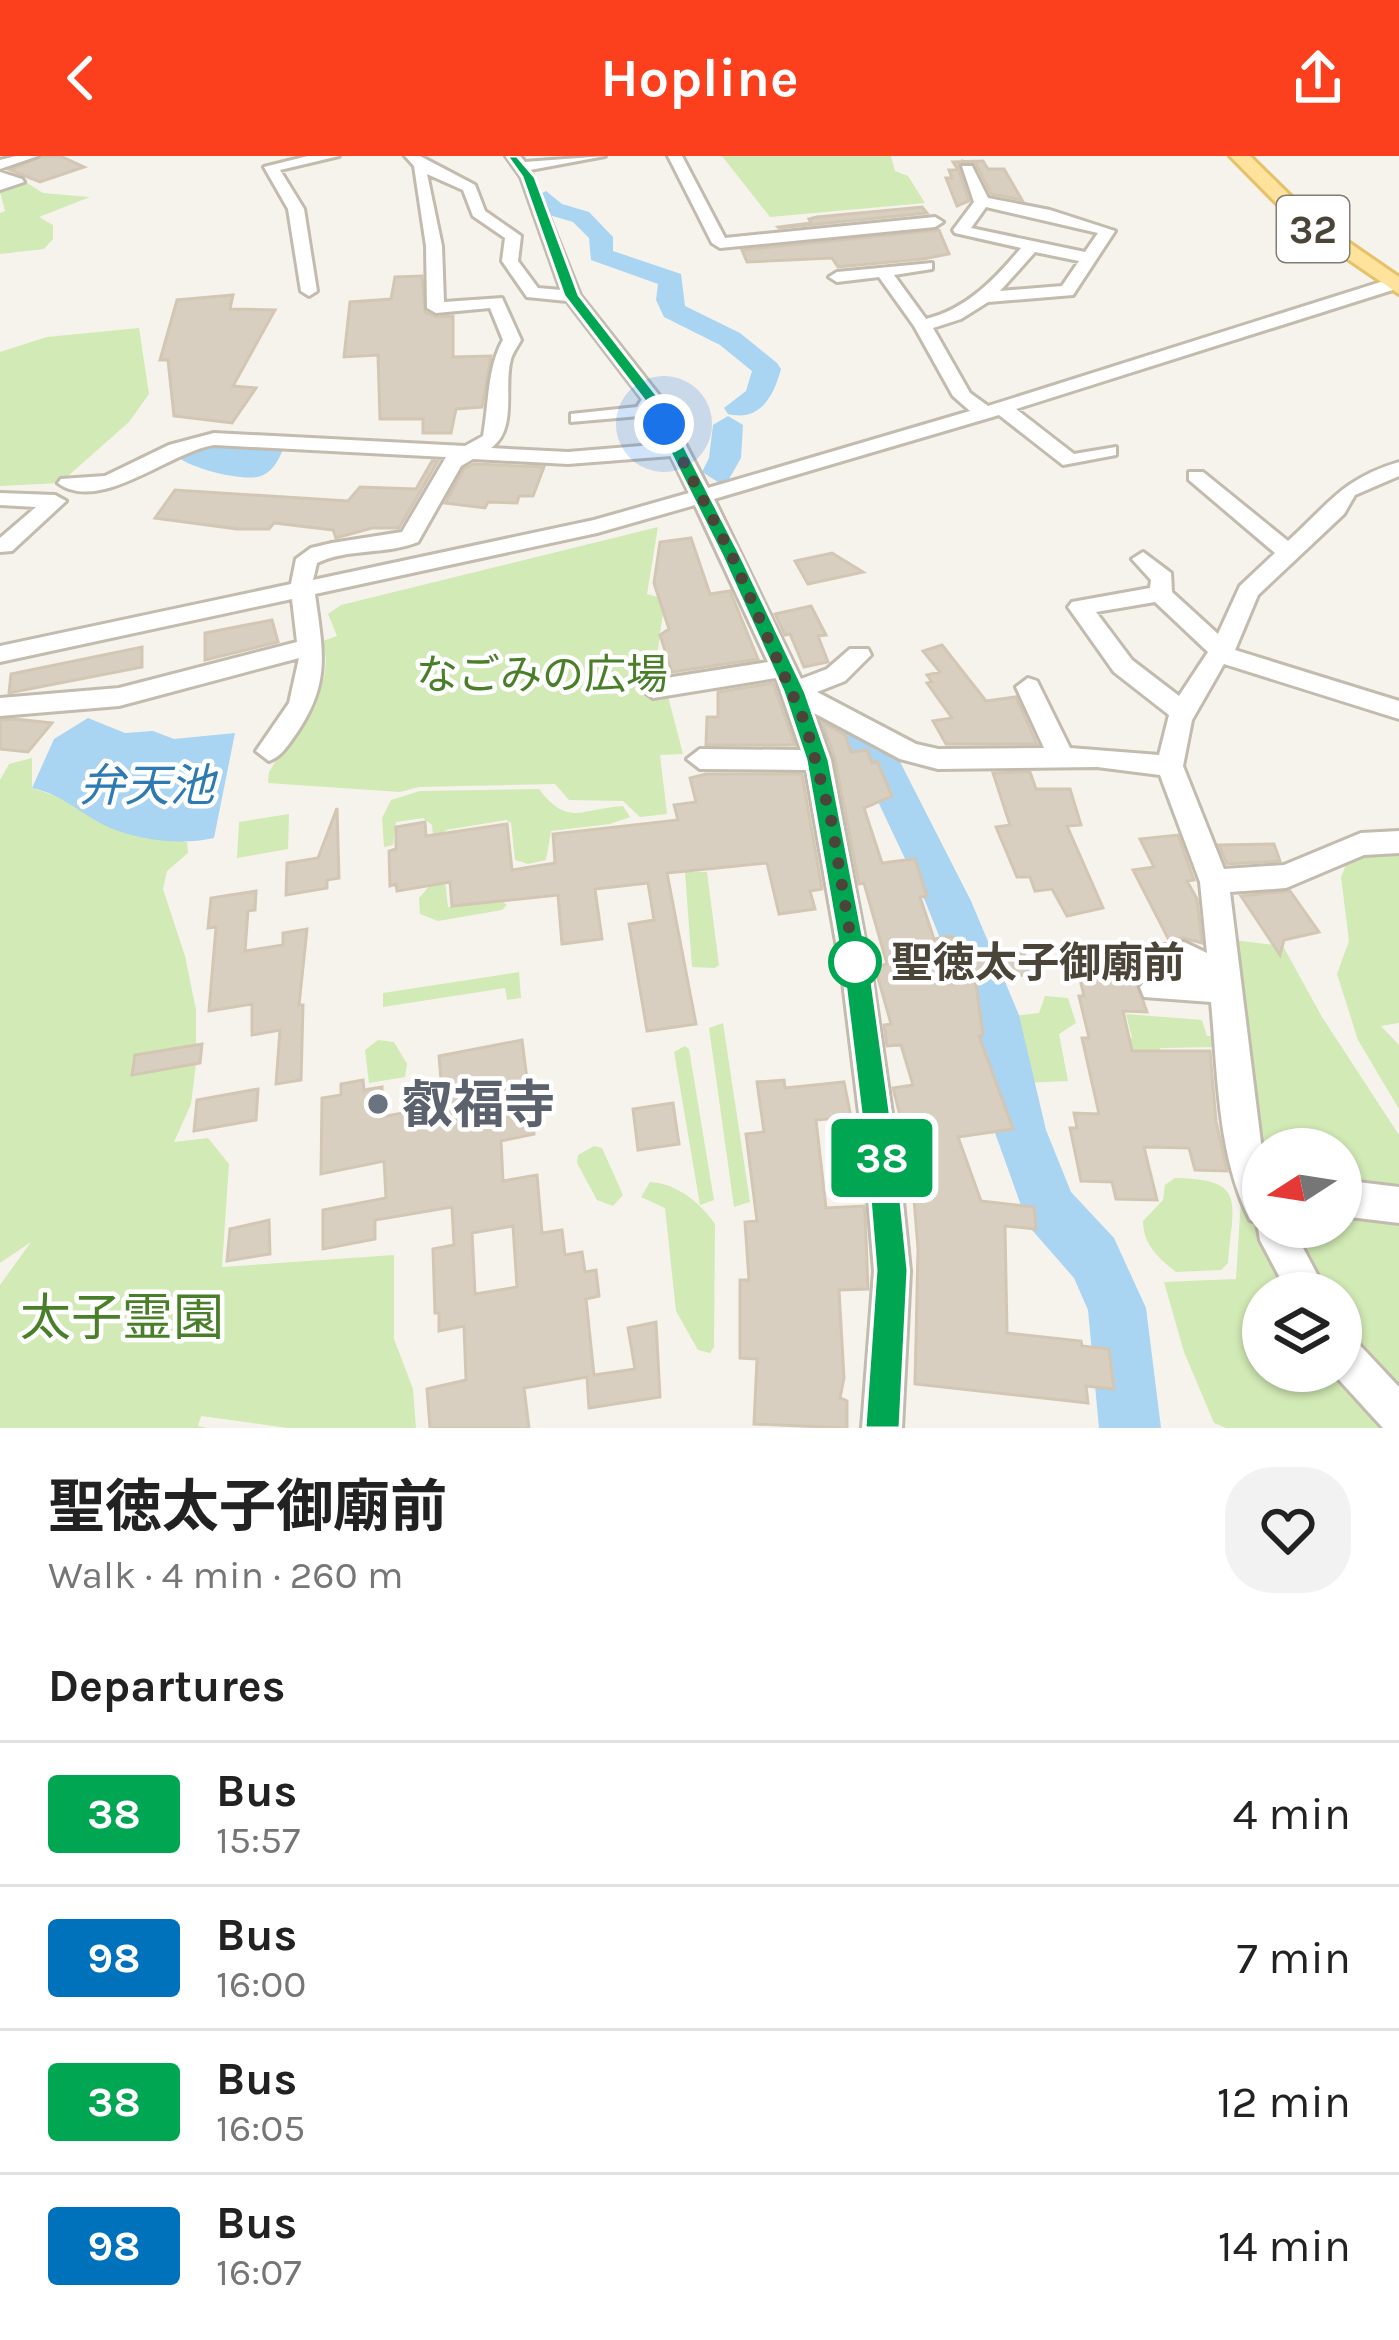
<!DOCTYPE html>
<html lang="en">
<head>
<meta charset="utf-8">
<style>
	body { margin:0; font-family:Karla,"Noto Sans JP",sans-serif; background:#f2f2f2; color:#222; height:100vh; display:flex; flex-direction:column; font-size:45px; white-space:nowrap }
	* { box-sizing:border-box; margin:0 }
	p { font-size:39px; color:#767676 }
	.icon { flex:none; width:66px; height:66px; fill:none; stroke:currentColor; stroke-width:2; stroke-linecap:round; stroke-linejoin:round }
	.map { position:relative; height:1272px; overflow:hidden }
	.panel { display:flex; flex-direction:column; background:#fff; flex:1 }
	.panel>* { flex:none }
	.badge { padding:0 24px; border-radius:9px; font-size:42px; line-height:78px }
	.needle { width:78px; rotate:258deg }
	.controls { position:absolute; left:1242px; top:972px; display:grid; gap:24px }
	.controls a { display:grid; place-items:center; width:120px; height:120px; border-radius:50%; background:#fff; box-shadow:0 3px 9px #0004; font-size:60px }
	.you { position:absolute; width:60px; height:60px; margin:-30px; border:9px solid #fff; border-radius:50%; background:#1a73e8; box-shadow:0 0 0 18px #1a73e833 }
	.map>.badge { position:absolute; translate:-50% -50%; box-shadow:0 0 0 6px #fff }
	h2 { padding:0 48px; font-size:45px; line-height:108px }
	.round { display:grid; place-items:center; flex:none; width:126px; height:126px; border-radius:48px; background:#f2f2f2 }
	.head { display:flex; align-items:center; justify-content:space-between; height:204px; padding:0 48px }
	h1 { font-size:57px; font-weight:700; line-height:90px }
	ul { padding:0; list-style:none }
	li { display:flex; align-items:center; gap:36px; height:144px; padding:0 48px; border-top:3px solid #e0e0e0 }
	li div { flex:1 }
	li b { display:block; font-size:45px }
	li em { font-style:normal }
	li .badge { min-width:132px; font-weight:700; text-align:center }
	header { display:flex; justify-content:space-between; align-items:center; height:156px; padding:0 48px; background:#fc3f1d; color:#fff; font-size:54px; font-weight:700 }
	.map>svg:first-child { display:block }
	.green { fill:#d2eab5; fill-rule:evenodd }
	.water { fill:#a9d4f2 }
	.lines { fill:none; stroke-linecap:round; stroke-linejoin:round }
	.river { fill:#a9d4f2; fill-rule:evenodd }
	.building { fill:#d8cfc1; stroke:#d3c7b4; stroke-width:3; fill-rule:evenodd }
	.minor-casing { stroke:#c2bbae; stroke-width:6 }
	.major-casing { stroke:#e6c16a; stroke-width:6 }
	.minor { fill:#fff; fill-rule:evenodd }
	.major { fill:#ffe39c; fill-rule:evenodd }
	.line { fill:#00a651; stroke:#fff; stroke-width:3 }
	.walk { stroke:#4b4439; stroke-width:12; stroke-dasharray:0 21.6 }
	.stop-dot { fill:#fff; stroke:#00a651; stroke-width:6 }
	.worship-dot { fill:#6b7280; stroke:#fff; stroke-width:4.5 }
	.labels { text-anchor:middle; stroke-width:9; stroke-linejoin:round; paint-order:stroke }
	.shield { fill:#fff; stroke:#817c74; stroke-width:3 }
	.shield-label { font-size:39px; font-weight:bold; fill:#4b4439 }
	.park-label { font-size:42px; fill:#4a7f2a; stroke:#fff }
	.stop-label { font-size:42px; font-weight:bold; fill:#4b4439; stroke:#fff; text-anchor:start }
	.water-label { font-size:45px; font-style:italic; fill:#2e7ab2; stroke:#fff }
	.near-worship-label { font-size:51px; font-weight:bold; fill:#5b616d; stroke:#fff; text-anchor:start }
	.near-park-label { font-size:51px; fill:#4a7f2a; stroke:#fff }
</style>
</head>
<body>
<header><svg class="icon" aria-label="back" viewBox="0 0 24 24"><path d="M15 5l-7 7 7 7"/></svg>Hopline<svg class="icon" aria-label="share" viewBox="0 0 24 24"><path d="M12 15V3M7 8l5-5 5 5M5 13v7h14v-7"/></svg></header>
<div class="map">
<svg width="1399" height="1272" viewBox="0 0 1399 1272">
	<rect width="100%" height="100%" fill="#f6f3ec"/>
	<!-- green -->
	<path class="green" d="M722 0H891L895 15 908 20 925 47 770 61Z
		M24 25 43 37 90 41 39 61 53 69V83L44 93 0 98V57L5 55 0 36Z
		M139 172 149 238 129 266 60 327 0 330V196L47 181Z
		M658 371 647 438 665 443 653 528 665 529 683 598 660 599 667 658 640 661 623 645 569 644 555 628 419 631 400 636 268 627 269 616C293 575 337 536 323 485L337 480 328 458 341 449Z
		M32 602V632L70 645 120 675 187 686 188 697 167 715 163 733 185 800 196 854V889L135 899 132 918 196 908 191 948 174 986 208 982 229 1008 222 1111 394 1099V1183L413 1233 416 1272H288L201 1260 198 1270 208 1272H0V1129L31 1086 0 1107V624L9 608Z
		M539 633C568 671 580 653 623 650L630 661 610 668 551 675 546 704 528 708 515 704 511 667 506 664 446 674 440 681 448 751 502 745 507 749 502 754 438 765 420 758 419 742 437 721 432 669 423 662 396 666 393 689 384 691 382 662 391 644 420 635Z
		M289 658 288 693 237 702 239 666Z
		M1399 695V867L1381 870 1399 889V953L1358 884 1337 818 1349 785 1341 721 1350 699Z
		M685 716H707L719 809 715 812 692 811Z
		M1225 783 1283 790 1322 861 1399 979V1272H1226L1214 1267 1184 1196 1164 1126 1236 1123 1242 1027ZM1263 993H1341V1071H1263ZM1263 1137H1341V1215H1263Z
		M519 816 521 842 507 844 505 832 383 851V837Z
		M1045 840 1068 842 1076 867 1059 878 1068 925 1023 927 1018 923 1006 861 1039 857Z
		M1126 858 1202 864 1207 880H1215L1218 891 1160 892 1161 900H1126L1121 882H1132Z
		M723 867 750 1046 734 1051 709 872Z
		M378 884 394 886 407 908 405 921 369 927 365 894Z
		M685 890 689 893 714 1044 700 1049 674 896Z
		M594 990 602 992 623 1039 613 1050 597 1044 577 1007 578 999Z
		M1175 1022C1249 1023 1232 1047 1228 1107L1221 1114 1176 1116C1158 1102 1143 1088 1143 1065L1163 1044 1165 1029Z
		M650 1026C676 1027 701 1047 715 1068L714 1191 710 1197 698 1194 676 1155 665 1052 641 1041Z"/>
	<!-- water -->
	<path class="water" d="M215 287 283 293C279 304 271 319 257 321 237 324 195 313 179 302Z
		M88 562 125 577 153 575 174 583 235 577 214 682C179 690 132 684 100 667 75 653 60 638 32 632L54 583Z"/>
	<g class="lines">
		<!-- river -->
		<path class="river" d="M546 35 562 48 589 56 613 81V95L681 118 685 150 740 177 777 207 781 213C774 239 761 266 728 258L724 252 746 235 752 215 720 189 664 161 656 144 658 128 591 104 589 82 573 66 546 58 534 42Z
			M728 260 743 269 741 302 729 323 718 326 702 316 709 302 713 269Z
			M829 554 875 575 895 596 971 745 1019 859 1046 974 1071 1036 1114 1082 1146 1152 1161 1272H1099L1088 1154 1074 1122 1032 1074 1023 1055 994 974 971 859 925 745 864 616 847 597 815 578 809 568 815 558Z"/>
	</g>
	<!-- building -->
	<path class="building" d="M42 0H60L84 11 40 26 10 14Z
		M962 5 958 11 969 45 957 50 946 22H952L949 14H958L953 6 983 5 988 13H1004L1022 44 991 38 976 8Z
		M922 51 927 57 779 72 778 71 811 67 809 63 817 61Z
		M939 74 949 98 923 103 838 111 832 102 747 106 742 94Z
		M422 120 425 156 436 161 453 160V201L491 200 482 251 456 253 451 277H423V263H380L378 199 344 201 350 146 391 143 395 121Z
		M233 139 230 153 275 154 233 230 256 232 232 267 174 260 168 204H160L177 144Z
		M432 305H438L399 372H372L336 382 333 374 274 367 269 373H237L155 362 175 334 348 345 360 331 416 333Z
		M474 308H476L544 311 533 340H519L517 347 488 346 485 352 445 347 464 313Z
		M691 382 710 438 730 435 758 503 672 516 660 479 669 473 654 427 660 386Z
		M832 397 863 416 808 428 795 405Z
		M811 450 826 479 818 480 828 506 804 511 790 478 785 479 775 458Z
		M272 464 278 486 205 504V477Z
		M942 489 986 545 1016 541 1037 588H946L933 565 952 562 927 527 932 526 927 519 940 516 923 495Z
		M142 491V511L9 537 11 518Z
		M773 527 795 589H706L707 561H718V536Z
		M15 563 52 567 28 596 0 593V564Z
		M822 566 845 579 851 596 867 594 872 607 877 605 892 640 864 652 882 707 915 703 927 740 920 741 934 783 952 780 958 795 1024 797 1029 819 975 821 983 879 979 880 1013 973 958 981 981 1045 1034 1051 1036 1073 1005 1070 1007 1177 1081 1185 1082 1190 1109 1193 1114 1233 1086 1230 1088 1247 915 1228 918 1093 914 1043 902 993 908 991 893 932 913 929 901 889 887 890 884 869 891 868 875 811 887 808 864 727 859 728 835 603Z
		M1030 616 1036 633H1070L1081 669 1067 670 1103 752 1067 760 1052 733 1035 735 1030 721H1017L996 671 1010 669 993 617Z
		M706 618H802L822 733 810 735 815 753 779 758 767 707 667 717 696 868 647 875 629 768 654 764 648 727 595 733 602 783 562 788 558 739 452 750 450 726 397 735 396 728 390 730 389 695 396 693V671L425 666 426 680 507 668 512 714 555 707 553 678 678 664 674 649 696 646 690 622Z
		M337 652 339 722 327 724V732L286 739 287 707 318 702Z
		M1178 679 1194 724 1187 725 1197 743 1202 787 1183 782 1169 784 1133 714 1154 711 1140 683Z
		M1274 688 1280 705 1227 708 1219 689Z
		M256 735 255 754 248 755 245 795 283 789V777L307 773 299 849H303L301 924 276 928 280 874 252 879V848L209 855 216 771 208 772 211 742Z
		M1290 735 1319 776 1284 784 1280 799 1241 740Z
		M1123 790 1147 856 1123 855 1132 895H1210L1216 965 1227 1015 1195 1014 1189 992 1144 991 1157 1044 1116 1043 1112 1026 1081 1025 1070 972H1077L1074 957 1099 958 1082 882H1089L1079 840H1084L1072 791Z
		M522 884 534 978 501 985 503 1025 537 1019 542 1077 562 1074 565 1099 582 1096 585 1116 596 1114 599 1140 586 1143 594 1219 635 1213 628 1172 656 1166 660 1241 589 1252 587 1221 524 1232 529 1272H430L427 1233 466 1224 464 1170 439 1175V1157H435L433 1093 454 1089 452 1051 375 1064V1083L323 1093V1054L386 1042 384 1005 321 1018 322 942 341 939V928L363 924 364 934 382 931V961L443 949 439 900ZM513 1070 517 1131 475 1138 472 1077Z
		M202 888 200 907 132 919 135 899Z
		M784 924 785 932 844 926 851 961 816 964 826 1052 864 1050 865 1056 868 1133 839 1134 844 1222 840 1242 847 1245V1272L754 1268 757 1203 740 1202V1124H749L745 1066 757 1065 746 978 764 976 757 926Z
		M258 933 256 964 194 975 197 944Z
		M673 947 679 988 638 994 633 953Z
		M269 1064 270 1098 227 1105 230 1073Z"/>
	<g class="lines">
		<!-- minor casing -->
		<g class="minor-casing">
			<path id="minor" d="M16 0H38L0 13V4Z
				M308 0H339L280 14 304 53 317 135 309 140 301 135 288 53 264 11Z
				M405 0H420L475 29 485 55 521 80 518 105 538 132 561 134 521 21 506 0H520L525 6 605 0 530 14 580 139 662 243 708 332 970 255 953 240 914 170 879 121 837 126 829 121 837 116 932 107V113L894 119 926 163C967 153 995 123 1021 92L955 77 953 74 974 46 962 10H972L988 42 1050 54 1115 75 1073 139 988 146 961 163 933 172 970 237 988 250 1387 124H1399V132L1016 253 1074 298 1116 291V299L1063 309 999 259 714 343 801 523 827 513 850 493H868L871 499 845 525 817 536 916 588 938 593 1044 592 1016 531 1028 522 1037 525 1070 592 1159 599 1169 559 1114 516 1068 451 1072 446 1150 432 1151 424 1132 403 1143 396 1171 417 1172 436 1218 478 1240 430 1275 397 1189 324V316H1203L1288 385C1329 348 1342 323 1399 306V320L1355 339 1344 358 1258 439 1235 494 1399 545V563L1224 508 1192 564 1183 610 1224 713 1284 709 1361 677 1399 675V697L1364 699 1286 732 1230 736 1263 1003V1071H1292L1327 1137H1288L1260 1084 1257 1066 1250 1064C1217 998 1218 919 1211 846L1144 841 1140 831 1151 819 1145 801 1149 792 1184 786 1207 797 1200 726 1160 619 1097 611 938 613 900 603 814 557 831 604 873 826 899 1006 910 1115 902 1272H862L874 1115 865 1006 843 826 806 614 700 613 687 603 700 593 801 594 776 522 653 542 641 533 653 524 768 506 695 349 597 377 315 438C323 496 331 527 296 578 288 589 282 600 269 605L256 595 289 547 299 502 119 550 0 560V542L119 532 297 486 292 443 0 506V490L291 428 296 403 311 392 332 387 402 376 446 301 214 289C169 296 100 358 58 327L61 323 105 320 169 289 214 277 465 290 483 280C489 248 487 212 503 184L490 152 436 157 427 152 426 90 414 10ZM427 18 463 34 473 60 505 82 502 105 527 141 567 145 642 243 637 251 571 258V266L651 259 665 288 568 296 491 292C518 273 503 230 511 203 513 196 518 190 521 184L502 142 444 146 442 90ZM986 51 1098 77 1085 96 971 72ZM1035 96 1079 105 1062 130 1000 135ZM671 300 689 337 594 364 313 424 317 407C348 392 385 399 418 386L461 310 473 303 568 308ZM1155 446 1208 496 1179 540 1132 504 1096 456Z
				M668 0H682L725 82 935 61 943 66 935 71 720 92 712 87Z
				M0 16 22 23 24 26 0 34Z
				M0 337 55 339 66 345 12 395 0 396V382L36 351 0 349Z
				M1341 1024 1399 1031V1067L1341 1060Z
				M1341 1179 1355 1184 1399 1231V1272H1383L1331 1215H1341Z"/>
		</g>
		<!-- major casing -->
		<g class="major-casing">
			<path id="major" d="M1230 0H1250L1312 61 1399 121V138L1298 69Z"/>
		</g>
		<!-- minor -->
		<use href="#minor" class="minor"/>
		<!-- major -->
		<use href="#major" class="major"/>
	</g>
	<!-- line -->
	<path class="line" d="M507 0H517L535 21 579 139 660 243 741 400 805 535 829 604 872 826 897 1006 908 1114 900 1272H865L876 1114 867 1006 845 826 806 604 783 535 722 400 644 244 564 140 522 21Z"/>
	<g class="lines">
		<!-- walk -->
		<path class="walk" d="M664 268 732 400 806 569 831 663 858 826 855 806"/>
	</g>
	<!-- markers -->
	<circle class="stop-dot" cx="855" cy="806" r="24"/>
	<circle class="worship-dot" cx="378" cy="948" r="12"/>
	<g class="labels">
		<!-- shield labels -->
		<rect class="shield" x="1277" y="40" width="72" height="66" rx="9"/>
		<g class="shield-label">
			<text x="1313" y="87">32</text>
		</g>
		<!-- park labels -->
		<g class="park-label">
			<text x="542" y="533">なごみの広場</text>
		</g>
		<!-- stop labels -->
		<g class="stop-label">
			<text x="891" y="821">聖徳太子御廟前</text>
		</g>
		<!-- water labels -->
		<g class="water-label">
			<text x="147" y="645">弁天池</text>
		</g>
		<!-- near-worship labels -->
		<g class="near-worship-label">
			<text x="402" y="966">叡福寺</text>
		</g>
		<!-- near-park labels -->
		<g class="near-park-label">
			<text x="122" y="1179">太子霊園</text>
		</g>
	</g>
</svg>
<div class="controls">
<a><svg class="needle" viewBox="-14 -14 28 28"><path d="M0-13l5 13h-10z" fill="#e53935"/><path d="M0 13l5-13h-10z" fill="#767676"/></svg></a>
<a><svg class="icon" aria-label="layers" viewBox="0 0 24 24"><path d="M12 4l9 5-9 5-9-5zM3 14l9 5 9-5"/></svg></a>
</div>
<div class="you" style="left:664px;top:268px"></div>
<b class="badge" style="left:882px;top:1002px;background:#00a651;color:#fff">38</b>
</div>
<section class="panel">
<div class="head"><div><h1>聖徳太子御廟前</h1><p>Walk · 4 min · 260 m</p></div><a class="round"><svg class="icon" aria-label="heart" viewBox="0 0 24 24"><path d="M12 20l-8-8c-3-5 5-10 8-4 3-6 11-1 8 4z"/></svg></a></div>
<h2>Departures</h2>
<ul>
<li><span class="badge" style="background:#00a651;color:#fff">38</span><div><b>Bus</b><p>15:57</p></div><em>4 min</em></li>
<li><span class="badge" style="background:#0072bc;color:#fff">98</span><div><b>Bus</b><p>16:00</p></div><em>7 min</em></li>
<li><span class="badge" style="background:#00a651;color:#fff">38</span><div><b>Bus</b><p>16:05</p></div><em>12 min</em></li>
<li><span class="badge" style="background:#0072bc;color:#fff">98</span><div><b>Bus</b><p>16:07</p></div><em>14 min</em></li>
</ul>
</section>
</body>
</html>
